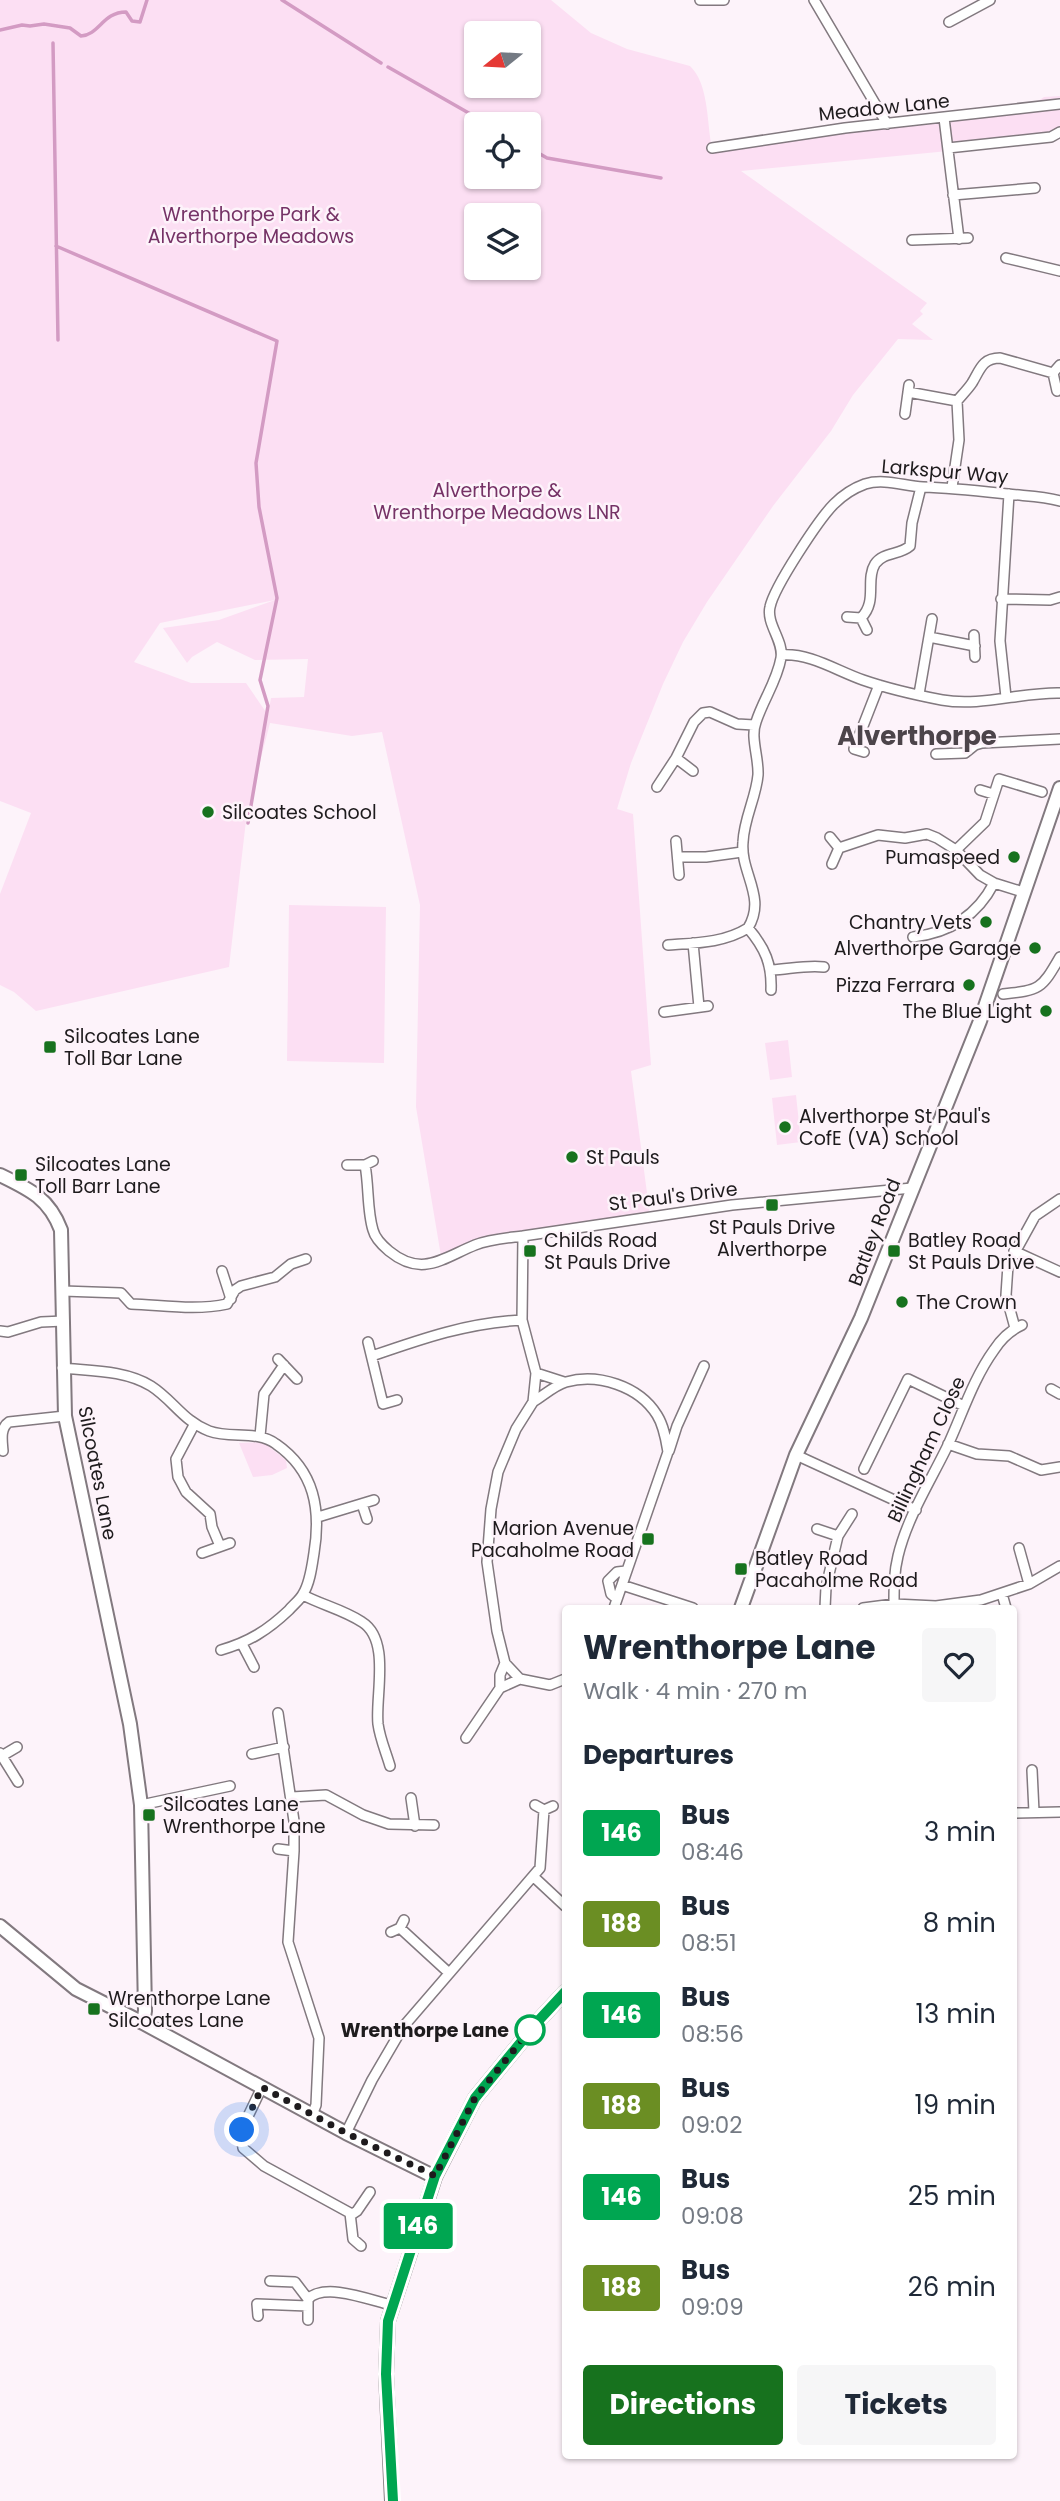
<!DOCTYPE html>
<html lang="en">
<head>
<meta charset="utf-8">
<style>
	body { margin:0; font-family:Poppins,sans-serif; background:#f6f6f7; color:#1f2937; height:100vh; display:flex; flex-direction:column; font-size:26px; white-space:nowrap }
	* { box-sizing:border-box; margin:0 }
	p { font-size:23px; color:#747a83 }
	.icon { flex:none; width:38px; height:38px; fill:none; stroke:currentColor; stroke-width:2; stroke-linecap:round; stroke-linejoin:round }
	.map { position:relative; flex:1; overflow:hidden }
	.panel { position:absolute; left:562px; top:1605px; width:455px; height:854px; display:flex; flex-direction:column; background:#fff; border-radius:7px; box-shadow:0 2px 5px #0004 }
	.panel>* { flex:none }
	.badge { padding:0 14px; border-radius:5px; font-size:24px; line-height:46px }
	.needle { width:46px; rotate:252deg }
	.fabs { position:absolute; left:464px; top:21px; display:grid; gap:14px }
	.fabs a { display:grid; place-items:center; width:77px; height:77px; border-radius:7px; background:#fff; box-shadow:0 2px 5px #0004; font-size:35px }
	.you { position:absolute; width:35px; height:35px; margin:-18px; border:5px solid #fff; border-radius:50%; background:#1a73e8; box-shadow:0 0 0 10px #1a73e833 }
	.map>.badge { position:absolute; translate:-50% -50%; box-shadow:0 0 0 4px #fff }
	h2 { padding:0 21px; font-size:26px; line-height:63px }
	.round { display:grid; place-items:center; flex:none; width:74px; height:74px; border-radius:7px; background:#f6f6f7 }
	.overview { display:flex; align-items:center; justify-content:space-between; height:119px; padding:0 21px }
	h1 { font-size:33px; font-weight:700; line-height:52px }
	.primary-button { display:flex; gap:14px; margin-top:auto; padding:14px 21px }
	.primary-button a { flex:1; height:80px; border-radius:7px; background:#17721e; color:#fff; font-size:28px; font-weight:700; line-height:80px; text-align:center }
	.primary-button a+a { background:#f6f6f7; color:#1f2937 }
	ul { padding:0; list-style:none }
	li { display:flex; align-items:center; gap:21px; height:91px; padding:0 21px }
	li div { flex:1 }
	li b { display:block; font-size:26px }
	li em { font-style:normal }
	li .badge { min-width:77px; font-weight:700; text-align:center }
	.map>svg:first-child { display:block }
	.green { fill:#fcdff3; fill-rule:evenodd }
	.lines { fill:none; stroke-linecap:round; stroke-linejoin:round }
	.stream { stroke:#d39bc3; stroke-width:3.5 }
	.street-casing { stroke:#82797f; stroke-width:12 }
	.secondary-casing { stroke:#82797f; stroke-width:16 }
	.street { stroke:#fff; stroke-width:9 }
	.secondary { stroke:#fff; stroke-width:12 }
	.line-casing { stroke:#fff; stroke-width:16 }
	.line { stroke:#00a651; stroke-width:10 }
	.walk { stroke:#1e1b1d; stroke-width:7; stroke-dasharray:0 12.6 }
	.poi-dot { fill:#17721e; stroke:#fdf3fa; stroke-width:2.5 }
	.stop-dot { fill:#fff; stroke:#00a651; stroke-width:3.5 }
	.labels { text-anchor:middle; stroke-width:5; stroke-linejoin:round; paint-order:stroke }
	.street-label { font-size:19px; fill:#1e1b1d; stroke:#fdf3fa }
	.park-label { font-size:19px; fill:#753266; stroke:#fdf3fa }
	.poi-label { font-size:19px; fill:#1e1b1d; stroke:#fdf3fa; text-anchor:start }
	.stop-label { font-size:19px; font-weight:bold; fill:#1e1b1d; stroke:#fdf3fa; text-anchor:end }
	.district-label { font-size:26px; font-weight:bold; fill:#4c444a; stroke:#fdf3fa }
</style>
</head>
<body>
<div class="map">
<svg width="1060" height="2501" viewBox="0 0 1060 2501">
	<rect width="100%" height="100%" fill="#fdf3fa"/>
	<!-- green -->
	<path class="green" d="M0 0H551L591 33 627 49 690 66C708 83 707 119 711 143L716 144 840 123 1038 101 1044 97 1060 96V138L1051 141 741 171 927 303 920 311 923 314 912 324 933 340 898 339 853 395 831 431 773 506 707 602 683 642 663 684 631 763 617 809 633 814 651 1065 631 1071 650 1216 497 1239 442 1262 416 1107 420 905 382 732 352 736 270 723 247 812 229 967 36 1011 14 992 0 985V894L31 813 0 801ZM476 33H528V86H476ZM476 124H528V177H476ZM476 215H528V268H476ZM275 600 219 620 163 628 187 663 192 657 217 642 255 660 308 659 304 697 271 698 268 715 246 683H191L134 662 160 623Z
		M289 905 386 907 384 1063 287 1061Z
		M788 1040 792 1077 770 1080 765 1043Z
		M796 1095 801 1142 777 1145 772 1098Z
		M263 1442 286 1460 287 1468 272 1475 253 1477 239 1443Z"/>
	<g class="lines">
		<!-- stream -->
		<path class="stream" d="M282 0 381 63
			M0 30 22 25 30 26 44 24 70 28 81 36C99 35 103 12 126 12L132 21 140 22 147 0
			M53 43 58 340
			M388 67 488 124
			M528 147 547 158 661 178
			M56 246 277 341 256 463 259 507 277 598 260 680 268 706 248 823"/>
		<!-- street casing -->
		<g class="street-casing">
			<path id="street" d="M700 0H724
				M814 0 887 124
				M949 22 990 0
				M944 118 959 239
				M712 148 845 128 1060 104
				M948 148 1051 137 1060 132
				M953 195 1035 188
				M912 240 968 238
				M1006 258 1060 271
				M1057 391 1053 373 1060 365
				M908 392 957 401
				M905 414 909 385
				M952 487 959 440 957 401C962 395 968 389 972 383 980 370 982 358 1000 358L1053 373
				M1001 599 1050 600 1060 597
				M847 617 861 618 867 630
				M861 618C878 601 865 580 875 564 883 552 900 555 910 546L912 523 921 487
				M974 635 975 657
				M929 637 975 646
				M782 655C810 653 837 671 863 680 889 689 916 695 942 700 981 707 1021 692 1060 693
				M919 694 932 619
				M1006 697 1000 641 1009 494
				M864 752 854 749 879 685
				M936 754 965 753 975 745 982 743 1060 739
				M676 758 693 771
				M657 787 676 758 694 722 703 713 710 712 737 724 754 725
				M980 790 993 794
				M830 837 839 848 832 864
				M676 841 679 875
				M839 848 878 835 905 838 927 834 937 838 956 850 980 875 994 883 1023 892
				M956 850 985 822 999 779 1042 792
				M678 857H706L742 852
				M913 937C949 933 977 916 994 883
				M693 943 699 1007
				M668 945C695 943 724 943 748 928
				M772 970C790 969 806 965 824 967
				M771 990C772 964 765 948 748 928 767 897 740 873 743 842 744 818 756 798 758 775 759 758 750 737 756 722 763 700 777 681 781 658 784 641 766 624 770 607 774 587 819 519 834 504 843 495 854 488 865 484 884 478 904 486 923 487 952 488 979 491 1008 494 1025 496 1043 496 1060 501
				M1003 994C1040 990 1041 990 1060 957
				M664 1012 708 1006
				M347 1165H365L373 1161
				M365 1165C369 1186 367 1211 373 1230 375 1238 383 1246 389 1251 422 1278 443 1258 475 1245 490 1239 507 1238 523 1236
				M1014 1251 1060 1272
				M222 1271 231 1299
				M63 1291 121 1293 131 1304C162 1305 195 1311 227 1304L235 1290 241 1286 275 1277 291 1264 306 1259
				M1015 1328 1006 1295 1008 1265 1035 1216 1060 1199
				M0 1331 8 1332 41 1322 64 1321
				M368 1342 383 1404 397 1400
				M372 1356C424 1338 467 1323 522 1320
				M278 1359 297 1379
				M62 1368C91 1371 125 1370 151 1386 173 1400 183 1421 209 1431 231 1439 257 1430 276 1444 315 1471 321 1510 314 1553 312 1566 310 1583 303 1594 300 1600 293 1605 289 1610 268 1630 249 1642 221 1650
				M536 1373 564 1382
				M1051 1389 1060 1394
				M533 1402C543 1396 555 1385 566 1382 598 1373 639 1386 657 1415 664 1426 666 1440 668 1452L614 1608
				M194 1425 176 1459 178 1477 186 1492 210 1514 212 1527 220 1546
				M260 1436 264 1394 284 1365
				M948 1444 977 1454 1009 1456 1041 1470 1060 1467
				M3 1451C2 1440 0 1428 9 1422L65 1416
				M669 1451 677 1426 704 1366
				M796 1455 916 1510
				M864 1469 908 1379 964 1406
				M362 1504 367 1519
				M318 1517 374 1500
				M817 1529 838 1536
				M1019 1548 1029 1584
				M202 1553 230 1543
				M622 1585 693 1608
				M1002 1594 1006 1608
				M303 1595C322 1605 344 1610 362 1622 391 1640 375 1696 378 1724 380 1739 386 1752 390 1766
				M617 1599 611 1594 608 1581 617 1572 626 1571
				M894 1604C894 1587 894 1572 898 1556 907 1518 930 1482 947 1447 962 1415 973 1379 994 1350 1001 1339 1011 1330 1022 1325
				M825 1608 826 1587 838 1536 852 1514
				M863 1608 894 1604 936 1606 981 1600 1029 1584 1060 1566
				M242 1644 254 1667
				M505 1663 520 1679 550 1685 565 1679
				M500 1688 520 1679
				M278 1713 294 1821V1851L288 1942 319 2038 316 2105 312 2115
				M466 1738 500 1688V1675L505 1663 497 1631 487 1562 491 1509 498 1472 516 1429 533 1402 536 1373 522 1320 523 1236 732 1205 912 1188
				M0 1753 18 1782
				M252 1754 284 1747
				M0 1757 17 1747
				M1032 1770 1034 1812
				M292 1797 326 1795 363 1815 389 1824 434 1825
				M411 1798 415 1826
				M141 1805 230 1786
				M535 1805 544 1810 553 1806
				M1013 1813 1060 1812
				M278 1849 294 1851
				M535 1878 565 1906
				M400 1928 449 1973
				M391 1932 400 1928 404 1920
				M262 2087 241 2131 243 2148 264 2166 350 2213 353 2239 361 2246
				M346 2133 372 2080 403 2027 540 1868 544 1810
				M351 2215 357 2211 370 2192
				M270 2281 295 2282 308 2299
				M258 2316 257 2304 308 2306
				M308 2320V2299C325 2282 370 2300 391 2305"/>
		</g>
		<!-- secondary casing -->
		<g class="secondary-casing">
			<path id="secondary" d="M0 1175C29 1189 49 1198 61 1230L65 1416 130 1724 141 1805 145 2011 143 2023
				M741 1608 796 1455 861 1318 980 1021 1060 788
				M0 1926 76 1989 143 2023 346 2133 435 2177
				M392 2501 386 2374 388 2321 435 2177 475 2098 540 2019 565 1992"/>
		</g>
		<!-- street -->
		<use href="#street" class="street"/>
		<!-- secondary -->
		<use href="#secondary" class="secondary"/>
	</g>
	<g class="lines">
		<!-- line casing -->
		<g class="line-casing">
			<path id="line" d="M393 2501 386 2374 388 2321 435 2176 475 2098 540 2019 565 1992"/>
		</g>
		<!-- line -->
		<use href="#line" class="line"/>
		<!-- walk -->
		<path class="walk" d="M242 2130 262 2087 346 2133 435 2176 475 2098 530 2030"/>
	</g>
	<!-- markers -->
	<g class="poi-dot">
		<circle cx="208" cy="812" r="7"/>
		<circle cx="1014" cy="857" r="7"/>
		<circle cx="986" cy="922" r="7"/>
		<circle cx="1035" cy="948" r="7"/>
		<circle cx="969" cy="985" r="7"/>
		<circle cx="1046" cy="1011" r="7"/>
		<rect x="43" y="1040" width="14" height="14" rx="3.5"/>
		<circle cx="785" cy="1127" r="7"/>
		<circle cx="572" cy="1157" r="7"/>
		<rect x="14" y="1168" width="14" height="14" rx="3.5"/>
		<rect x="765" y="1198" width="14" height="14" rx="3.5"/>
		<rect x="523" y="1244" width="14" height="14" rx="3.5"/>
		<rect x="887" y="1244" width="14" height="14" rx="3.5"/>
		<circle cx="902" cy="1302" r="7"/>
		<rect x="641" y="1532" width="14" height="14" rx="3.5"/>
		<rect x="734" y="1562" width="14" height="14" rx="3.5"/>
		<rect x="142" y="1808" width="14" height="14" rx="3.5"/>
		<rect x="87" y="2002" width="14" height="14" rx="3.5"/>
	</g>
	<circle class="stop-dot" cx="530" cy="2030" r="14"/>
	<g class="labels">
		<!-- street labels -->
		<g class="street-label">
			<text transform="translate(884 107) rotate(-6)" y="7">Meadow Lane</text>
			<text transform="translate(945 471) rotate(5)" y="7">Larkspur Way</text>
			<text transform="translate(673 1196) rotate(-7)" y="7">St Paul's Drive</text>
			<text transform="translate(874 1232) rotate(-69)" y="7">Batley Road</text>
			<text transform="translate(926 1449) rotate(-65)" y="7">Billingham Close</text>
			<text transform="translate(98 1473) rotate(79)" y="7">Silcoates Lane</text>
		</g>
		<!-- park labels -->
		<g class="park-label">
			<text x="251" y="221">Wrenthorpe Park &amp;<tspan x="251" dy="22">Alverthorpe Meadows</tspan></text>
			<text x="497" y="497">Alverthorpe &amp;<tspan x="497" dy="22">Wrenthorpe Meadows LNR</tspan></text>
		</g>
		<!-- poi labels -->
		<g class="poi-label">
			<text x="222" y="819">Silcoates School</text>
			<text x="1000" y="864" text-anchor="end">Pumaspeed</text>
			<text x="972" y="929" text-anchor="end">Chantry Vets</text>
			<text x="1021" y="955" text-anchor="end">Alverthorpe Garage</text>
			<text x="955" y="992" text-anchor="end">Pizza Ferrara</text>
			<text x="1032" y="1018" text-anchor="end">The Blue Light</text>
			<text x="64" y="1043">Silcoates Lane<tspan x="64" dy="22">Toll Bar Lane</tspan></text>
			<text x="799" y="1123">Alverthorpe St Paul's<tspan x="799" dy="22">CofE (VA) School</tspan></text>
			<text x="586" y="1164">St Pauls</text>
			<text x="35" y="1171">Silcoates Lane<tspan x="35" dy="22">Toll Barr Lane</tspan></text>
			<text x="772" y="1234" text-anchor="middle">St Pauls Drive<tspan x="772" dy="22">Alverthorpe</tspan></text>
			<text x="544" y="1247">Childs Road<tspan x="544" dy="22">St Pauls Drive</tspan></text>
			<text x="908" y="1247">Batley Road<tspan x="908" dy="22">St Pauls Drive</tspan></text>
			<text x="916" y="1309">The Crown</text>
			<text x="634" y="1535" text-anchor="end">Marion Avenue<tspan x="634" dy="22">Pacaholme Road</tspan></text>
			<text x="755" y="1565">Batley Road<tspan x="755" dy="22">Pacaholme Road</tspan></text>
			<text x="163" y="1811">Silcoates Lane<tspan x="163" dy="22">Wrenthorpe Lane</tspan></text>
			<text x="108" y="2005">Wrenthorpe Lane<tspan x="108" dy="22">Silcoates Lane</tspan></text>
		</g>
		<!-- stop labels -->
		<g class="stop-label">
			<text x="509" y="2037">Wrenthorpe Lane</text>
		</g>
		<!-- district labels -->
		<g class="district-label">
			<text x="917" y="745">Alverthorpe</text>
		</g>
	</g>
</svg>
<div class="fabs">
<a><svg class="needle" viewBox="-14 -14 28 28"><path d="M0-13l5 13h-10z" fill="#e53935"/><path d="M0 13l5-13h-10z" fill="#747a83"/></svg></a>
<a><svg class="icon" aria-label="locate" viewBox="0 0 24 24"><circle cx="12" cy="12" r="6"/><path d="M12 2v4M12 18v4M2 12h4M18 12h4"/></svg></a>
<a><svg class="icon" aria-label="layers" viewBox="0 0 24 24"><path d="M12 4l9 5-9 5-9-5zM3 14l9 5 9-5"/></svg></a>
</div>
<div class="you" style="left:242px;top:2130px"></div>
<b class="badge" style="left:418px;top:2226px;background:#00a651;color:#fff">146</b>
<section class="panel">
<div class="overview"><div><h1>Wrenthorpe Lane</h1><p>Walk · 4 min · 270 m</p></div><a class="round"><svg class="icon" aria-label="heart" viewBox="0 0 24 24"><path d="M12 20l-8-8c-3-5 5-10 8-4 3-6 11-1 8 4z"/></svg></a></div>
<h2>Departures</h2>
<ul>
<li><span class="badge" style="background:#00a651;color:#fff">146</span><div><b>Bus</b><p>08:46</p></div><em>3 min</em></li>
<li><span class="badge" style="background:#6b8e23;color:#fff">188</span><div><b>Bus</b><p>08:51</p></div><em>8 min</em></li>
<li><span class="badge" style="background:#00a651;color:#fff">146</span><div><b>Bus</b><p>08:56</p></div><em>13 min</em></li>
<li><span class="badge" style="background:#6b8e23;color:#fff">188</span><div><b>Bus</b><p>09:02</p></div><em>19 min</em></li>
<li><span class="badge" style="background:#00a651;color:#fff">146</span><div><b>Bus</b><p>09:08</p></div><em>25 min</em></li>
<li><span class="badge" style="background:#6b8e23;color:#fff">188</span><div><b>Bus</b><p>09:09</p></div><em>26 min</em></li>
</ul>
<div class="primary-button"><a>Directions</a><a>Tickets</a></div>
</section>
</div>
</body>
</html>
